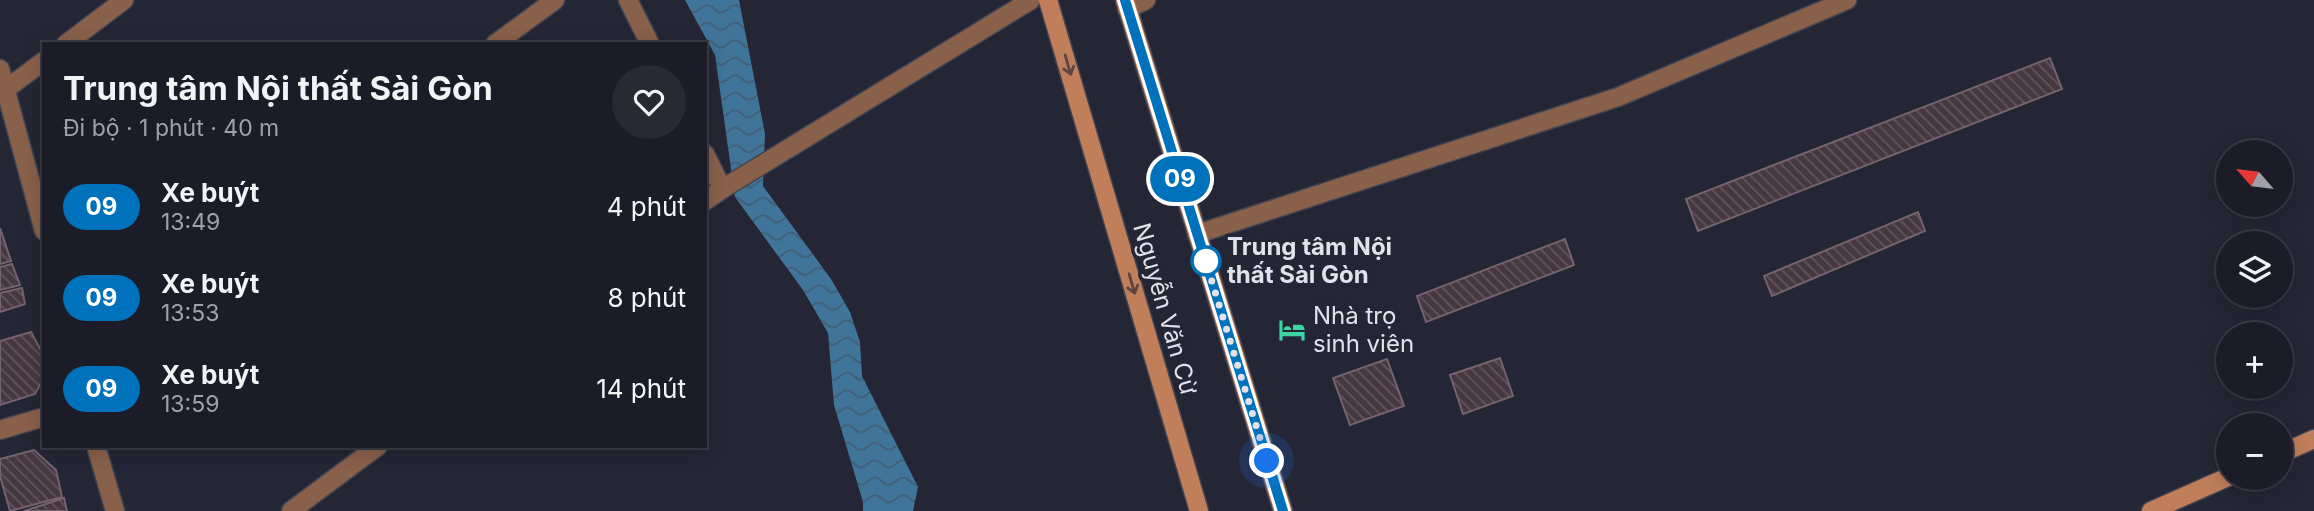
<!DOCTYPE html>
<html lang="vi">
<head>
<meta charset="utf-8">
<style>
	body { margin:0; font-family:Inter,sans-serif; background:#292934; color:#f1f3f6; height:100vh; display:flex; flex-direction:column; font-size:26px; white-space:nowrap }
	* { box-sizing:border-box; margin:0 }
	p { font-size:23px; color:#a0a1a8 }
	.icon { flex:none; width:38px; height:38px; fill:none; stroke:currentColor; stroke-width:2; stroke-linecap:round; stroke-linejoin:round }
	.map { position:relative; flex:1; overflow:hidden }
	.panel { position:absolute; left:42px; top:42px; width:665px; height:406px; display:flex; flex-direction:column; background:#1c1c28; border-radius:0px; box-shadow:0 4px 18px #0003,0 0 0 2px #3a3a45 }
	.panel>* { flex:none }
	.badge { padding:0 14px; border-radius:23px; font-size:24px; line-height:46px }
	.needle { width:46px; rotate:298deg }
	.fabs { position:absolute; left:2216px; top:140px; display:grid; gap:14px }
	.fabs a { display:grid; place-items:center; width:77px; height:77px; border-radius:50%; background:#1c1c28; box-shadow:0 4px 18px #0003,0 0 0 2px #3a3a45; font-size:35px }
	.you { position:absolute; width:35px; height:35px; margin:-18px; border:5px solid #fff; border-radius:50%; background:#1a73e8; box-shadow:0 0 0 10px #1a73e833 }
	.map>.badge { position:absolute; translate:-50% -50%; box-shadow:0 0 0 4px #fff }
	.round { display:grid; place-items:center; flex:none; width:74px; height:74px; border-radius:37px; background:#292934 }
	.summary { display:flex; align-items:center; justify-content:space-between; height:119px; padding:0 21px }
	h1 { font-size:33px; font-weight:700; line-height:52px }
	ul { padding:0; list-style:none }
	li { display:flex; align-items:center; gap:21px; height:91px; padding:0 21px }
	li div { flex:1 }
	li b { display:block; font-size:26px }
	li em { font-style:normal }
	li .badge { min-width:77px; font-weight:700; text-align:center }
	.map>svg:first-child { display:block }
	.water { fill:url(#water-waves) }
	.building { fill:url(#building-back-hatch); stroke:#74636c; stroke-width:2 }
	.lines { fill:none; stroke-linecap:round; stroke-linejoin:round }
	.street-casing { stroke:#434452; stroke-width:21 }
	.secondary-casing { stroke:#434452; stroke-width:21 }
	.street { stroke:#89604a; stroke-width:18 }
	.secondary { stroke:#c07e5b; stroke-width:18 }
	.oneway { stroke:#5b4542 }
	.line-casing { stroke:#fff; stroke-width:16 }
	.line { stroke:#0072bc; stroke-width:10 }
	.walk { stroke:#e1e2ec; stroke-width:7; stroke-dasharray:0 12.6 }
	.stop-dot { fill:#fff; stroke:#0072bc; stroke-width:3.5 }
	.labels { text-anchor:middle; stroke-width:7; stroke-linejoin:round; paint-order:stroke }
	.stop-label { font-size:24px; font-weight:bold; fill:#e1e2ec; stroke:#252635; text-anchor:start }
	.street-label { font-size:24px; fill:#e1e2ec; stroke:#252635 }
	.poi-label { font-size:24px; fill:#e1e2ec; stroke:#252635; text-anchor:start }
</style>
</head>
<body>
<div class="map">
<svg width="2314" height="511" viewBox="0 0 2314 511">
	<defs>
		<pattern id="water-waves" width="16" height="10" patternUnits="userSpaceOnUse" patternTransform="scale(1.75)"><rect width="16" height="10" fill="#407499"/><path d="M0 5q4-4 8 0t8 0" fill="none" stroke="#425e74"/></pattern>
		<pattern id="building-back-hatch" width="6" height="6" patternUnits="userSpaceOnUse" patternTransform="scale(1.75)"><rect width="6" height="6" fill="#473740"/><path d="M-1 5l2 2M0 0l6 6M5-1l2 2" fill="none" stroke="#61545c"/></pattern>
	</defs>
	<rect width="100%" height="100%" fill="#252635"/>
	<!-- water -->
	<path class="water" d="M685 0H739L765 134 763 186 831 279 850 312 860 342 862 376 918 487 913 511H863V502L834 405 828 333 803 290 735 197 715 55Z"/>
	<!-- building -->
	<path class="building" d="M2050 58 2062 89 1698 231 1686 199Z
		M1918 212 1925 231 1772 296 1764 276Z
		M0 228 11 261 0 264Z
		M1565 239 1574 265 1426 322 1417 296Z
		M12 264 20 285 0 290V267Z
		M22 288 25 304 0 312V293Z
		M31 332 44 356 41 383 35 394 0 405V341Z
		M1500 358 1513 396 1463 414 1450 375Z
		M1387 359 1404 406 1350 425 1333 378Z
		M34 450 56 470 62 497 10 511 0 476V459Z
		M64 498 67 511H24Z"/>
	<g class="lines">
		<!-- street casing -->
		<g class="street-casing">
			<path id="street" d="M628 0 650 44
				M1127 9 1146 0
				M66 44 124 0
				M495 44 555 0
				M0 69 44 231
				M6 89 44 61
				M705 154 722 188
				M705 201 727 186 1031 0
				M1197 234 1618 97 1847 0
				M0 430 44 417
				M96 446 115 511
				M291 511 378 446"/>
		</g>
		<!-- secondary casing -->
		<g class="secondary-casing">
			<path id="secondary" d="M1048 0 1199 511
				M1125 0 1283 511
				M2280 454 2314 439
				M2151 511 2228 477"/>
		</g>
		<!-- street -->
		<use href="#street" class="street"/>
		<!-- secondary -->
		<use href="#secondary" class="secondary"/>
	</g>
	<!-- one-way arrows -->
	<defs><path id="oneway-shaft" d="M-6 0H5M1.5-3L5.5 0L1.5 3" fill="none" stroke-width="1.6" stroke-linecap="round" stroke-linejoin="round" transform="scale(1.75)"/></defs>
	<g class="oneway">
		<use href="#oneway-shaft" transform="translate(1068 65) rotate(74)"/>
		<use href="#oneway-shaft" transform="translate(1132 284) rotate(74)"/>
	</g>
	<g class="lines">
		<!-- line casing -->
		<g class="line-casing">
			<path id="line" d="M1125 0 1283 511"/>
		</g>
		<!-- line -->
		<use href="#line" class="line"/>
		<!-- walk -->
		<path class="walk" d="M1206 261 1205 259 1267 461"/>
	</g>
	<!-- icons -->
	<defs>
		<g id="hotel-bare" transform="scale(2.1)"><path d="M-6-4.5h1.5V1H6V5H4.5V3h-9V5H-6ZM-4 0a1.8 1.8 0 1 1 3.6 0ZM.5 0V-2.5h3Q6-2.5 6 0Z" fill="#3ed4a3" stroke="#252635" stroke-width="2.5" paint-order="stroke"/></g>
	</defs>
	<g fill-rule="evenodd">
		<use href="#hotel-bare" x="1292" y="330"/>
	</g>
	<!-- markers -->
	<circle class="stop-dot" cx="1206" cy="261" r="14"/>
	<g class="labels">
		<!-- stop labels -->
		<g class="stop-label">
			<text x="1227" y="255">Trung tâm Nội<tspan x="1227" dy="28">thất Sài Gòn</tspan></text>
		</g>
		<!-- street labels -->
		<g class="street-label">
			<text transform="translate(1165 309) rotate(74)" y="8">Nguyễn Văn Cừ</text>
		</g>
		<!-- poi labels -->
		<g class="poi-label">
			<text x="1313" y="324">Nhà trọ<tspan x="1313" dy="28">sinh viên</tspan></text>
		</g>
	</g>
</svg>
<div class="fabs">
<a><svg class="needle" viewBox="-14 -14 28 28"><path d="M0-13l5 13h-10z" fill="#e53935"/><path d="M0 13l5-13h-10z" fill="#a0a1a8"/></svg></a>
<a><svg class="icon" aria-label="layers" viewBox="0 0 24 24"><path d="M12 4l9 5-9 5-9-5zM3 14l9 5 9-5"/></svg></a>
<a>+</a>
<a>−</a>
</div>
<div class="you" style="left:1267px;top:461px"></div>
<b class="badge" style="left:1180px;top:179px;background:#0072bc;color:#fff">09</b>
<section class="panel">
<div class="summary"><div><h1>Trung tâm Nội thất Sài Gòn</h1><p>Đi bộ · 1 phút · 40 m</p></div><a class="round"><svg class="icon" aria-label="heart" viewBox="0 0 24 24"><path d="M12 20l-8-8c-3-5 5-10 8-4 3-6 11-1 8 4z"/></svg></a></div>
<ul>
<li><span class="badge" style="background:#0072bc;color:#fff">09</span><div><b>Xe buýt</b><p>13:49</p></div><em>4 phút</em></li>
<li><span class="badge" style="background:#0072bc;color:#fff">09</span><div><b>Xe buýt</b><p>13:53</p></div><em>8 phút</em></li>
<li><span class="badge" style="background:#0072bc;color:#fff">09</span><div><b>Xe buýt</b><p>13:59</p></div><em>14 phút</em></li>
</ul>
</section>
</div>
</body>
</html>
